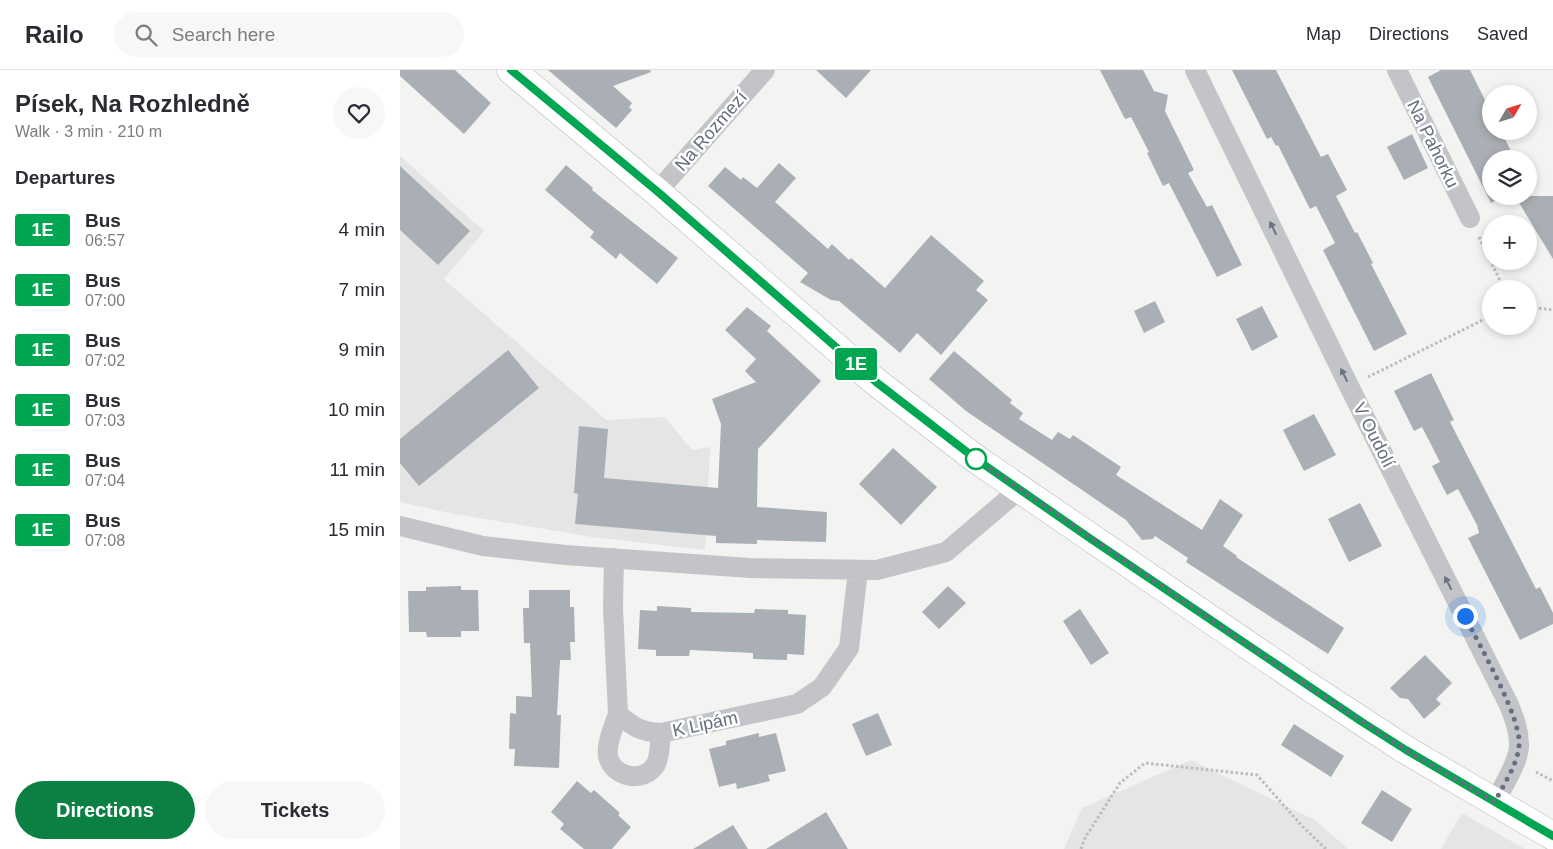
<!DOCTYPE html>
<html lang="en">
<head>
<meta charset="utf-8">
<style>
	body { margin:0; font-family:Helvetica,sans-serif; background:#f7f7f7; color:#2b2b33; height:100vh; display:flex; flex-direction:column; font-size:19px; white-space:nowrap }
	* { box-sizing:border-box; margin:0 }
	p { font-size:16px; color:#7c7c81 }
	.icon { flex:none; width:28px; height:28px; fill:none; stroke:currentColor; stroke-width:2; stroke-linecap:round; stroke-linejoin:round }
	.map { position:relative; flex:1; overflow:hidden }
	.sheet { display:flex; flex-direction:column; background:#fff; width:400px }
	.sheet>* { flex:none }
	.badge { padding:0 10px; border-radius:4px; font-size:18px; line-height:32px }
	.needle { width:32px; rotate:51deg }
	.buttons { position:absolute; left:1082px; top:15px; display:grid; gap:10px }
	.buttons a { display:grid; place-items:center; width:55px; height:55px; border-radius:50%; background:#fff; box-shadow:0 2px 8px #0003; font-size:25px }
	.you { position:absolute; width:25px; height:25px; margin:-12px; border:4px solid #fff; border-radius:50%; background:#1a73e8; box-shadow:0 0 0 8px #1a73e833 }
	.map>.badge { position:absolute; translate:-50% -50%; box-shadow:0 0 0 2px #fff }
	h2 { padding:0 15px; font-size:19px; line-height:45px }
	.round { display:grid; place-items:center; flex:none; width:52px; height:52px; border-radius:26px; background:#f7f7f7 }
	.headline { display:flex; align-items:center; justify-content:space-between; height:85px; padding:0 15px }
	h1 { font-size:24px; font-weight:700; line-height:38px }
	.cta { display:flex; gap:10px; margin-top:auto; padding:10px 15px }
	.cta a { flex:1; height:58px; border-radius:30px; background:#0b8043; color:#fff; font-size:20px; font-weight:700; line-height:58px; text-align:center }
	.cta a+a { background:#f7f7f7; color:#2b2b33 }
	ul { padding:0; list-style:none }
	li { display:flex; align-items:center; gap:15px; height:60px; padding:0 15px }
	li div { flex:1 }
	li b { display:block; font-size:19px }
	li em { font-style:normal }
	li .badge { min-width:55px; font-weight:700; text-align:center }
	header { display:flex; align-items:center; gap:30px; box-sizing:border-box; height:70px; padding:0 25px; background:#fff; border-bottom:1px solid #e1e1e2 }
	header strong { font-size:24px }
	nav { display:flex; gap:28px; margin-inline-start:auto; font-size:18px }
	.search { width:350px; height:45px; background:#f7f7f7; display:flex; align-items:center; gap:12px; box-sizing:border-box; padding:0 18px; border-radius:28px; color:#7c7c81; font-size:19px }
	main { display:flex; flex:1; min-height:0 }
	.map>svg:first-child { display:block }
	.built { fill:#e4e5e4 }
	.building { fill:#a9afb4 }
	.lines { fill:none; stroke-linecap:round; stroke-linejoin:round }
	.secondary-casing { stroke:#b4b7bc; stroke-width:29 }
	.path { stroke:#bbbcbf; stroke-width:3; stroke-dasharray:2.5 2.5; stroke-linecap:butt }
	.street { stroke:#c2c4c8; stroke-width:20 }
	.secondary { stroke:#fff; stroke-width:28 }
	.oneway { fill:#6a7383 }
	.line-casing { stroke:#fff; stroke-width:11 }
	.line { stroke:#00a651; stroke-width:8 }
	.walk { stroke:#656f7f; stroke-width:5; stroke-dasharray:0 9 }
	.stop-dot { fill:#fff; stroke:#00a651; stroke-width:2.5 }
	.labels { text-anchor:middle; stroke-width:5; stroke-linejoin:round; paint-order:stroke }
	.street-label { font-size:18px; fill:#656f7f; stroke:#fff }
</style>
</head>
<body>
<header>
<strong>Railo</strong>
<div class="search"><svg class="icon" aria-label="search" viewBox="0 0 24 24"><circle cx="10" cy="10" r="6"/><path d="M15 15l6 6"/></svg>Search here</div>
<nav><a>Map</a><a>Directions</a><a>Saved</a></nav>
</header>
<main>
<section class="sheet">
<div class="headline"><div><h1>Písek, Na Rozhledně</h1><p>Walk · 3 min · 210 m</p></div><a class="round"><svg class="icon" aria-label="heart" viewBox="0 0 24 24"><path d="M12 20l-8-8c-3-5 5-10 8-4 3-6 11-1 8 4z"/></svg></a></div>
<h2>Departures</h2>
<ul>
<li><span class="badge" style="background:#00a651;color:#fff">1E</span><div><b>Bus</b><p>06:57</p></div><em>4 min</em></li>
<li><span class="badge" style="background:#00a651;color:#fff">1E</span><div><b>Bus</b><p>07:00</p></div><em>7 min</em></li>
<li><span class="badge" style="background:#00a651;color:#fff">1E</span><div><b>Bus</b><p>07:02</p></div><em>9 min</em></li>
<li><span class="badge" style="background:#00a651;color:#fff">1E</span><div><b>Bus</b><p>07:03</p></div><em>10 min</em></li>
<li><span class="badge" style="background:#00a651;color:#fff">1E</span><div><b>Bus</b><p>07:04</p></div><em>11 min</em></li>
<li><span class="badge" style="background:#00a651;color:#fff">1E</span><div><b>Bus</b><p>07:08</p></div><em>15 min</em></li>
</ul>
<div class="cta"><a>Directions</a><a>Tickets</a></div>
</section>
<div class="map">
<svg width="1153" height="779" viewBox="0 0 1153 779">
	<rect width="100%" height="100%" fill="#f3f4f1"/>
	<!-- built -->
	<path class="built" d="M0 86 84 161 44 209 206 350 265 347 292 380 310 377 305 480 192 467 50 443 0 432Z
		M791 690 913 749 948 779H664L682 738Z
		M1062 743 1125 779H1041Z"/>
	<!-- building -->
	<path class="building" d="M0 0H55L91 33 64 64 0 6Z
		M148 0H250L251 2 213 16 232 33 229 37 232 40 216 58Z
		M416 0H471L446 28Z
		M700 0H743L754 21 768 25 765 41 794 100 788 103 807 137 812 135 842 195 817 207 769 113 763 116 747 83 749 82 731 47 725 49Z
		M832 0H876L921 87 928 84 947 120 936 126 955 163 957 162 973 193 971 194 1007 264 974 281 923 180 935 173 916 136 910 139 878 75 876 76 871 67 867 69Z
		M1041 0H1070L1091 42V61H1101L1115 89H1091V126H1104L1091 133 1028 7Z
		M1012 64 1028 98 1004 110 987 77Z
		M379 93 396 108 375 132 428 179 432 174 449 190 451 188 485 218 531 165 584 211 576 220 588 230 541 285 517 263 500 283 439 231 431 230 400 212 408 203 308 116 325 97 341 110 343 107 357 118Z
		M166 95 193 118 192 120 278 188 257 214 220 183 216 189 190 167 194 162 145 120Z
		M0 96 70 161 38 195 0 160Z
		M1115 126H1153V189Z
		M755 231 765 252 744 263 734 241Z
		M862 236 878 267 852 281 836 249Z
		M347 237 371 256 367 261 421 311 358 379 357 437 427 442 426 472 357 470V474L316 473V466L175 454 178 424 174 423 179 356 208 359 204 408 318 418 321 354 312 329 356 312 345 301 356 289 325 260Z
		M108 280 139 318 19 416 0 393V369Z
		M554 281 612 330 610 333 623 343 619 349 652 370 658 362 670 369 673 365 721 397 716 405 802 460 820 429 843 445 823 476 837 486 836 487 944 558 928 584 786 492 788 488 755 466 753 469 742 470 726 450 566 341 529 309Z
		M1031 303 1054 350 1050 352 1098 445 1136 519 1140 517 1153 543V554L1120 570 1068 468 1079 463 1077 455 1058 419 1047 425 1032 396 1040 392 1022 357 1014 361 994 321Z
		M914 344 936 385 904 401 883 360Z
		M493 378 537 417 501 455 459 414Z
		M960 433 982 476 949 492 928 449Z
		M61 516V520H78L79 561H61V567H27L26 562H9L8 521H26V517Z
		M548 516 566 533 539 559 522 542Z
		M129 520H170V537H174L175 572H170L171 590H160L157 645H161L159 698 114 696 115 679H109L110 643 116 644V626L132 627 130 573H124L123 538H129Z
		M257 536 291 538V542L354 543 355 539 388 540V544L406 545 404 585 387 584V590L353 589V583L290 580 289 586H256V580L238 579 240 540 257 541Z
		M680 539 709 583 691 595 663 551Z
		M1025 585 1052 613 1036 629 1041 634 1024 649 1008 629 1000 628 990 618Z
		M478 643 492 675 466 686 452 654Z
		M894 654 944 686 931 707 881 675Z
		M359 663V667L376 663 386 701 368 705 370 711 337 719 336 713 319 717 309 679 326 675V671Z
		M177 711 191 723 194 720 220 743 218 745 231 757 212 779H184L160 759 164 754 151 742Z
		M982 720 1012 739 992 772 961 753Z
		M426 742 448 779H366Z
		M333 755 348 779H293Z"/>
	<g class="lines">
		<!-- secondary casing -->
		<g class="secondary-casing">
			<path id="secondary" d="M111 0 257 122 476 312 576 389 905 614 1006 680 1153 766"/>
		</g>
		<!-- path -->
		<path class="path" d="M1079 167 1104 219
			M1129 237 1153 240
			M968 307 1091 246
			M1136 702 1153 711
			M681 779 685 768 720 713 745 693 857 705 902 756 926 779"/>
		<!-- street -->
		<path class="street" d="M795 0 949 316 1109 635C1114 648 1119 660 1119 674 1120 691 1102 717 1095 732
			M997 0 1070 148
			M257 122 365 0
			M0 456 83 476 165 485 350 498 477 500 546 482 620 419
			M214 488 213 538 218 644C233 657 241 662 261 663L397 634 422 617 449 578 458 500
			M218 644C214 656 206 673 208 686 213 708 244 714 256 694 260 686 260 672 261 663"/>
		<!-- secondary -->
		<use href="#secondary" class="secondary"/>
	</g>
	<!-- one-way arrows -->
	<defs><path id="oneway-solid" d="M-6-.8H1V-3.2L6.5 0L1 3.2V.8H-6Z" transform="scale(1.25)"/></defs>
	<g class="oneway">
		<use href="#oneway-solid" transform="translate(873 158) rotate(-116)"/>
		<use href="#oneway-solid" transform="translate(944 305) rotate(-116)"/>
		<use href="#oneway-solid" transform="translate(1048 513) rotate(-117)"/>
	</g>
	<g class="lines">
		<!-- line casing -->
		<g class="line-casing">
			<path id="line" d="M111 0 258 122 476 312 576 389 688 467 962 652 1006 680 1153 766"/>
		</g>
		<!-- line -->
		<use href="#line" class="line"/>
		<!-- walk -->
		<path class="walk" d="M576 389 905 614 1006 680 1095 732C1103 715 1117 696 1119 676 1122 648 1079 575 1065 546"/>
	</g>
	<!-- markers -->
	<circle class="stop-dot" cx="576" cy="389" r="10"/>
	<g class="labels">
		<!-- street labels -->
		<g class="street-label">
			<text transform="translate(311 61) rotate(-49)" y="6">Na Rozmezí</text>
			<text transform="translate(1033 74) rotate(64)" y="6">Na Pahorku</text>
			<text transform="translate(974 365) rotate(63)" y="6">V Oudolí</text>
			<text transform="translate(305 654) rotate(-12)" y="6">K Lipám</text>
		</g>
	</g>
</svg>
<div class="buttons">
<a><svg class="needle" viewBox="-14 -14 28 28"><path d="M0-13l5 13h-10z" fill="#e53935"/><path d="M0 13l5-13h-10z" fill="#7c7c81"/></svg></a>
<a><svg class="icon" aria-label="layers" viewBox="0 0 24 24"><path d="M12 4l9 5-9 5-9-5zM3 14l9 5 9-5"/></svg></a>
<a>+</a>
<a>−</a>
</div>
<div class="you" style="left:1065px;top:546px"></div>
<b class="badge" style="left:456px;top:294px;background:#00a651;color:#fff">1E</b>
</div>
</main>
</body>
</html>
